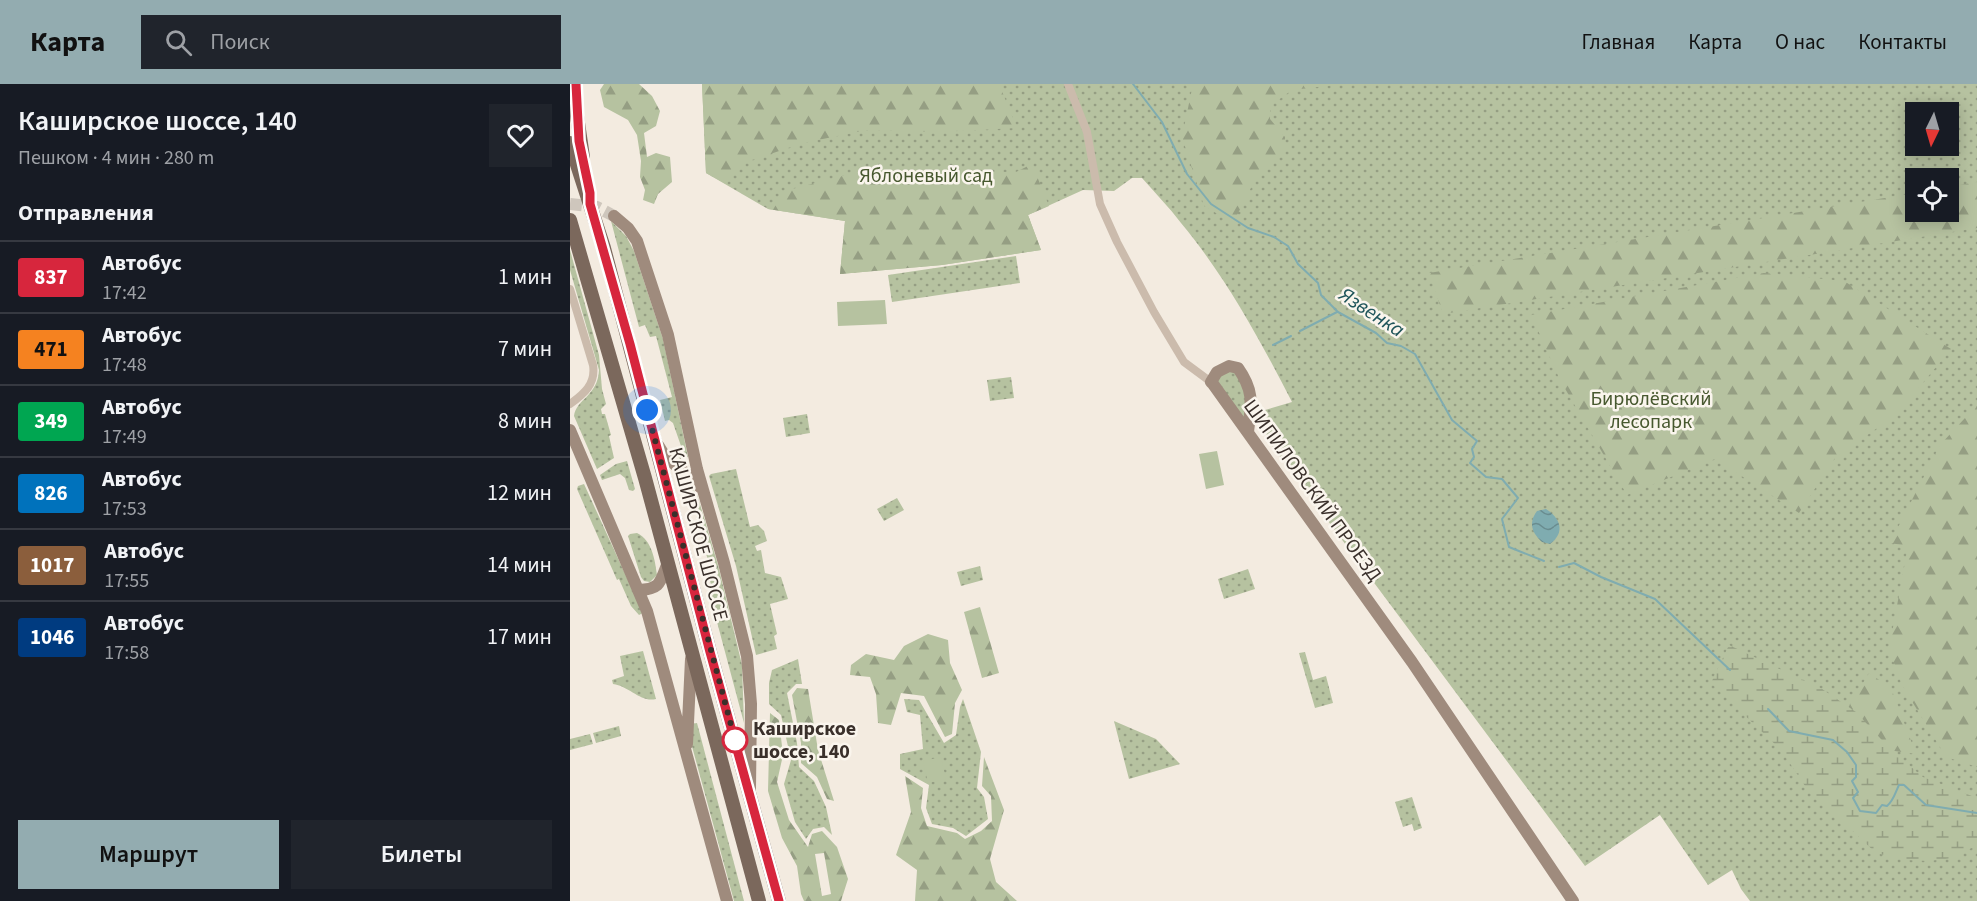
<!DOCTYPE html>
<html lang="ru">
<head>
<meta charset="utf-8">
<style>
	body { margin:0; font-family:"Source Sans 3",sans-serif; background:#20242c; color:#f1f3f6; height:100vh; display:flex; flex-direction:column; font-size:22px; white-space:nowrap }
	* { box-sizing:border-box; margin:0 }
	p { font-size:20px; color:#9ea1a6 }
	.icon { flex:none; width:33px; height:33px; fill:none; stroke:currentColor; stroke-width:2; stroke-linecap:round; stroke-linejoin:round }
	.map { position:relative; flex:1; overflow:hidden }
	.details { display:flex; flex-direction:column; background:#171b24; width:570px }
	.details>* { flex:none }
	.badge { padding:0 12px; border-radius:4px; font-size:21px; line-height:39px }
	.needle { width:39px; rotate:185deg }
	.controls { position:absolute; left:1335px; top:18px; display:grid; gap:12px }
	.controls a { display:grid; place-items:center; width:54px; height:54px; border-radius:0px; background:#171b24; box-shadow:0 3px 15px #0003; font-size:30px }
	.you { position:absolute; width:30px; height:30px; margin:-15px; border:4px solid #fff; border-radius:50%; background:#1a73e8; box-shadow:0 0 0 9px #1a73e833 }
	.map>.badge { position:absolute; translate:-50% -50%; box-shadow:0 0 0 3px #fff }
	h2 { padding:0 18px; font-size:22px; line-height:54px }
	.round { display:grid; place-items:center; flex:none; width:63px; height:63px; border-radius:0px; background:#20242c }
	.head { display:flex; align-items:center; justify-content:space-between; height:102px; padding:0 18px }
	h1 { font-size:28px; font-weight:600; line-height:45px }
	.button { display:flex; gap:12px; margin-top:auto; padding:12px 18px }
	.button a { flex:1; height:69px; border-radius:0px; background:#93acb0; color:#111; font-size:24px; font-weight:600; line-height:69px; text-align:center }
	.button a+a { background:#20242c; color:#f1f3f6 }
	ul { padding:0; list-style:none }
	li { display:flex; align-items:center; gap:18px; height:72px; padding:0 18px; border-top:2px solid #363941 }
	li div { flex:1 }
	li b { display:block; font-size:22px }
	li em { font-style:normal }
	li .badge { min-width:66px; font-weight:700; text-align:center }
	header { display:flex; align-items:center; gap:36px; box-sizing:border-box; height:84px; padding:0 30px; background:#93acb0; color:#111 }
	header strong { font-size:28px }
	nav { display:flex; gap:33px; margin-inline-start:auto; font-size:21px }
	.search { width:420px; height:54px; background:#20242c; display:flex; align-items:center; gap:15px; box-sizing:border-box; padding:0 21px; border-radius:0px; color:#9ea1a6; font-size:22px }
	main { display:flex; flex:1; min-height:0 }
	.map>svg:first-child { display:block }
	.green { fill:url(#green-dots); fill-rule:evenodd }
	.forest { fill:url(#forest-firs); fill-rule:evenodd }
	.wetland { fill:url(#wetland-marsh) }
	.pitch { fill:#b6c2a0 }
	.water { fill:url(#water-waves) }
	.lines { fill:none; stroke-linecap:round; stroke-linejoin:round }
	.stream { stroke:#7facb0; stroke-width:2 }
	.secondary-tunnel { stroke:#cec6bc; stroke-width:12; stroke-dasharray:12 6; stroke-linecap:butt }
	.street { stroke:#cbbbac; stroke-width:8 }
	.secondary { stroke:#9f8b7d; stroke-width:12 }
	.primary { stroke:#7b685c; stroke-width:14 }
	.line-casing { stroke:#fff; stroke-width:14 }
	.line { stroke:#d7263d; stroke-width:9 }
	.walk { stroke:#3a302b; stroke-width:6; stroke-dasharray:0 10.8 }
	.stop-dot { fill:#fff; stroke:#d7263d; stroke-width:3 }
	.labels { text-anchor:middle; stroke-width:5; stroke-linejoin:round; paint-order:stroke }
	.park-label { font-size:20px; fill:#47582f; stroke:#faf5ed }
	.street-label { font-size:20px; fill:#3a302b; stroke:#faf5ed }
	.stop-label { font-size:20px; font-weight:bold; fill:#3a302b; stroke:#faf5ed; text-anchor:start }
	.water-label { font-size:21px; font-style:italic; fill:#20555b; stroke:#faf5ed }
</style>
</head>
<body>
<header>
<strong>Карта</strong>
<div class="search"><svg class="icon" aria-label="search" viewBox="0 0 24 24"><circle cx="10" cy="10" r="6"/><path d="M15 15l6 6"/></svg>Поиск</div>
<nav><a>Главная</a><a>Карта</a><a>О нас</a><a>Контакты</a></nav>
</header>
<main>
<section class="details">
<div class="head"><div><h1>Каширское шоссе, 140</h1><p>Пешком · 4 мин · 280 m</p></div><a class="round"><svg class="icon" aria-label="heart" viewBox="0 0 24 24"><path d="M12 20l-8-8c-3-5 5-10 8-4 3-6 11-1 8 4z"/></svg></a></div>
<h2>Отправления</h2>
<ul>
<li><span class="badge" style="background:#d7263d;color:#fff">837</span><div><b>Автобус</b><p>17:42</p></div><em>1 мин</em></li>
<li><span class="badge" style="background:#f58220;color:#111">471</span><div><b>Автобус</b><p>17:48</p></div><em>7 мин</em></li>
<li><span class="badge" style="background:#00a651;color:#fff">349</span><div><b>Автобус</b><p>17:49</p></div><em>8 мин</em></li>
<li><span class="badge" style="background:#0072bc;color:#fff">826</span><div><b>Автобус</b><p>17:53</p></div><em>12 мин</em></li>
<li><span class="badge" style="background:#8b5e3c;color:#fff">1017</span><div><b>Автобус</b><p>17:55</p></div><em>14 мин</em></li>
<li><span class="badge" style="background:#003b80;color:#fff">1046</span><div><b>Автобус</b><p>17:58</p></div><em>17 мин</em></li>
</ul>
<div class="button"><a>Маршрут</a><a>Билеты</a></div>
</section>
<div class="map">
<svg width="1407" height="817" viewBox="0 0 1407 817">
	<defs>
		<pattern id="green-dots" width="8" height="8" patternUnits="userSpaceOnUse" patternTransform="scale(1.5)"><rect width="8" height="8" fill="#b6c2a0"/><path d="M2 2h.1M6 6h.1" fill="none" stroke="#959e83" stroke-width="1.8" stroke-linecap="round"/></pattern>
		<pattern id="forest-firs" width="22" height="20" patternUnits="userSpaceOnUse" patternTransform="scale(1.5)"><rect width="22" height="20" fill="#b6c2a0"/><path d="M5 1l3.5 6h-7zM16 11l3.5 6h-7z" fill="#959e83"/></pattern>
		<pattern id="wetland-marsh" width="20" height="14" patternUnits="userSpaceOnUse" patternTransform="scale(1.5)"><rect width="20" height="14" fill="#b6c2a0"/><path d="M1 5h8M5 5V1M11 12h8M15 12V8" fill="none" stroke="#959e83"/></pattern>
		<pattern id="water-waves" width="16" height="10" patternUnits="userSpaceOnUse" patternTransform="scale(1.5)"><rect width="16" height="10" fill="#7facb0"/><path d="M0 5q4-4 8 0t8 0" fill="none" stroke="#698c8f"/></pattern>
	</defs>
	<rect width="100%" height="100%" fill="#f3ebe0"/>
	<!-- green -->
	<path class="green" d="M132 0H1407V817H1180L1171 805 1162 786 1138 801 1090 731 1015 782 697 355 695 326 722 318C690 256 656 193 611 139 599 123 585 109 572 94H562L544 107 513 106 458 131 471 166 372 181 270 190 275 137 198 125 136 89ZM1346 28H1378V62H1346ZM1346 94H1378V128H1346Z
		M41 137 56 152 64 167 93 255 118 373 110 375 104 367 105 364 111 362 103 339 99 336 95 337 90 316 102 313 86 252 80 253 75 241 69 243Z
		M0 166 29 271 32 305 36 320 31 325 32 330H35L41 351 39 352 44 374 27 385 4 332C6 315 28 312 29 286L0 186Z
		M446 172 450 199 322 218 318 191Z
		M659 282 677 297 678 348 642 295Z
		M441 293 444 314 420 317 417 296Z
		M237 330 240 349 216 353 213 334Z
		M57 377 65 405 63 407 59 406 55 394 50 390 32 396 30 391 46 380Z
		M166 385 180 443 188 441 194 447 197 457 185 462 187 467 191 466 195 489 211 493 218 515 200 520 207 550 204 552 207 565 186 571 166 482 139 392 141 390Z
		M110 391 127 410 148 481 172 581 174 639 139 508 142 506 137 481 139 480 126 433 129 432Z
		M14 400 73 529 69 531 61 522 49 495 47 496 7 405 8 402Z
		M327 414 334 426 314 437 307 425Z
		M67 449C82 456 85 476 87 491L80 498 74 497 71 493 58 452 60 450Z
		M410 482 413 496 391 502 387 488Z
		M678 485 685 505 654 515 648 495Z
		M73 567 86 615C71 619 59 602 43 600L42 596 54 592 50 572Z
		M735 568 743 596 756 592 763 619 745 624 729 569Z
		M228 575 232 600H226L217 609 227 659 229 683 244 697 256 723 262 751 254 743 243 745 236 755 225 738 214 700 221 676 211 631 199 620V599L202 586Z
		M334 615 349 616 374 659 386 651 390 623 393 615 411 668 407 704 414 713 418 735 396 752 383 744 362 740 356 724 359 701 330 685V670L353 665 350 631 337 628Z
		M544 637 586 655 610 680 559 695Z
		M127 639 174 817H164L120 655 121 640Z
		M49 642 51 652 26 659 23 649Z
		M20 650 23 660 0 666V655Z
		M842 713 852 744 844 747 842 740 833 743 825 718Z"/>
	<!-- forest -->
	<path class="forest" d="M34 0H69L82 12 90 27 86 42 74 49 77 73 86 69 100 73 102 98 88 110 84 120 73 116 75 106 70 93 71 77 67 51 58 36 34 23 30 6Z
		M132 0H429L447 44 369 48 297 46 233 59 176 78 156 100 136 89Z
		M623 0H773L722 6 700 22V35L715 53 714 69 686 94 663 139 634 122 612 53Z
		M462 80 479 122 458 131 471 166 372 181 270 190 275 137 198 125 222 105 292 87 446 88Z
		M1407 98V144L873 230 859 189 1345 109 1346 128H1378L1379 103Z
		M1194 189 1274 197 1381 265 1327 330 1265 374 1229 429 1145 375 1057 411 990 296 961 231Z
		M1407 321V683L1376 673 1332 601 1319 565 1338 462 1320 459 1370 361Z
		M410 523 429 589 412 594 394 528Z
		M358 550 378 556 380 579 392 606 385 619 382 650 375 653 354 612 331 609 321 641 308 639 306 610 300 593 280 591 281 581 296 570 324 576 334 562Z
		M1299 589 1321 604 1346 670 1304 664 1272 634Z
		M227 604 238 605 248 666 264 717 257 715 247 693 231 679V659L222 611Z
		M200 629 209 636 213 671 207 698 219 736 238 763 242 750 252 747 267 763 278 795 271 817H234L231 810 227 782 212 754 198 707ZM254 769 261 810 252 812 245 770Z
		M414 673 434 726 420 775 426 798 447 817H345L347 786 326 771 341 728 335 692 353 704 351 724 357 742 387 749 395 755 411 747 422 737 421 712 412 702Z"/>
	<!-- wetland -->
	<path class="wetland" d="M1159 561 1252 605 1286 628 1322 667 1353 693 1407 714V761L1383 774 1359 777 1335 776 1306 769 1235 702 1211 666 1141 599Z"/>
	<!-- pitch -->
	<path class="pitch" d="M315 216 317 240 268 242 267 218Z
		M647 367 654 401 636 405 629 370Z
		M371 673 376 695 358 699 353 677Z"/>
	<!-- water -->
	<path class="water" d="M976 425C990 434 996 448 980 460L972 458C962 449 958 439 967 427Z"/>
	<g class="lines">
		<!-- stream -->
		<path class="stream" d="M563 0 592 38 617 90 641 120 678 144 704 153 718 162 728 180 748 199 751 211 768 228 806 249 817 259 831 262 845 270 882 336 907 357 902 365 904 373 900 379 916 393 932 395 948 414 932 435 939 463 974 477
			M730 247 767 228
			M703 261 721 252
			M989 483 1004 479 1031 493 1085 515 1160 586
			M1198 625 1219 647 1263 656 1277 668 1286 681V693L1282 697 1288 708 1283 714 1290 727 1306 729 1312 721 1317 722C1324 716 1325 709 1329 701H1334L1356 721 1407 729"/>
		<!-- secondary-tunnel -->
		<path class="secondary-tunnel" d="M0 120 27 123 44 132"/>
		<!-- street -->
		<path class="street" d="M498 0 517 48 530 120 547 158 584 228 614 278 641 298
			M0 205 23 281C26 300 14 310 0 320"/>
		<!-- secondary -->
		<path class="secondary" d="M44 132 58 144 67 157 98 251 127 385 154 479 177 572 181 620 180 704
			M0 346 77 527 157 817
			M678 348C681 321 685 308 668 284L659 282 647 288 641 298 643 300 842 578 1003 817
			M88 361C98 381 117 386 130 403
			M69 506C90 505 90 499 97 481
			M117 660 121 575"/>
		<!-- primary -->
		<path class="primary" d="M6 0V25L13 73
			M0 59 34 164 140 568 209 817
			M0 136 75 394 189 817"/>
	</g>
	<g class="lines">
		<!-- line casing -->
		<g class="line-casing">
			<path id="line" d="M6 0 9 57 20 109V120L60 260 140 568 209 817"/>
		</g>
		<!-- line -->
		<use href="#line" class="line"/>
		<!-- walk -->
		<path class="walk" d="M77 326 165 656"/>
	</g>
	<!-- markers -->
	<circle class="stop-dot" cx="165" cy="656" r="12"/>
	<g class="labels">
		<!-- park labels -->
		<g class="park-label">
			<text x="356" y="98">Яблоневый сад</text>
			<text x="1081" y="321">Бирюлёвский<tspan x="1081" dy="23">лесопарк</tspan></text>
		</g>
		<!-- street labels -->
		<g class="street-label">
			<text transform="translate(743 406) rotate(54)" y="7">ШИПИЛОВСКИЙ ПРОЕЗД</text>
			<text transform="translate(129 450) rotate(75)" y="7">КАШИРСКОЕ ШОССЕ</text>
		</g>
		<!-- stop labels -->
		<g class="stop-label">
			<text x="183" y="651">Каширское<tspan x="183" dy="23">шоссе, 140</tspan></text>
		</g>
		<!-- water labels -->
		<g class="water-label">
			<text transform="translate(802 228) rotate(33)" y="7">Язвенка</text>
		</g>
	</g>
</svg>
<div class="controls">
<a><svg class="needle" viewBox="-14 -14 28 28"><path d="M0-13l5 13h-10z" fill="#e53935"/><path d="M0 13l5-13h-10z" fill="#9ea1a6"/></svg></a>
<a><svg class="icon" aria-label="locate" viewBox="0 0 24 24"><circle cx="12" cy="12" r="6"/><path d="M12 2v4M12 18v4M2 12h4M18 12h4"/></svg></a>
</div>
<div class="you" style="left:77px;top:326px"></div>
</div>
</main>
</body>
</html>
